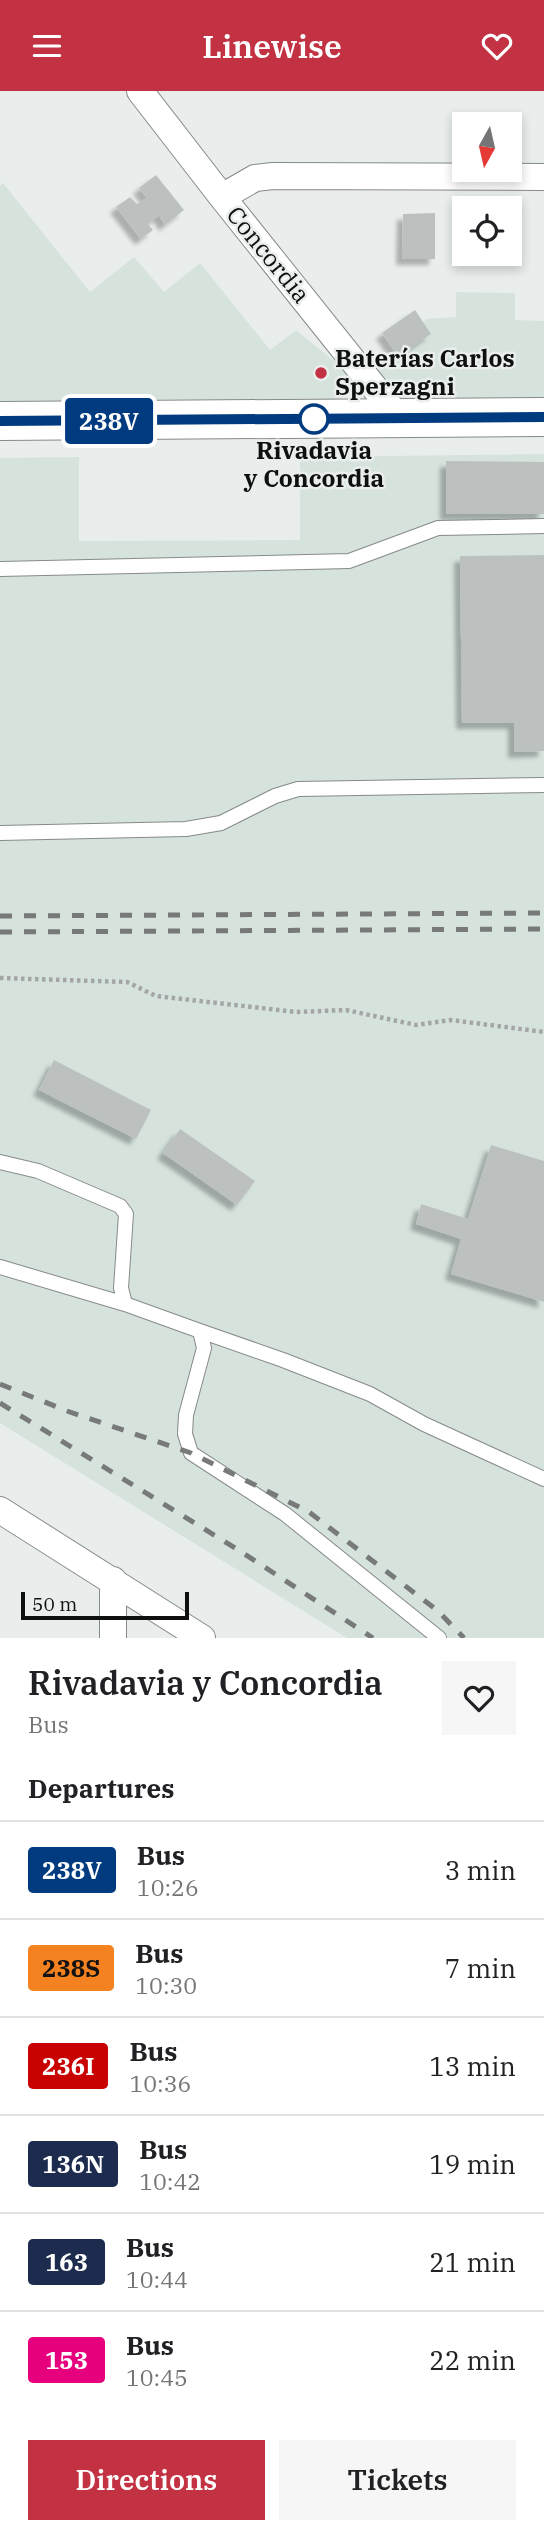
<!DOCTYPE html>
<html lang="en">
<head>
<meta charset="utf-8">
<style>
	body { margin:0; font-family:"IBM Plex Serif",serif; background:#f6f6f6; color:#202124; height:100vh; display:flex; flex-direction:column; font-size:26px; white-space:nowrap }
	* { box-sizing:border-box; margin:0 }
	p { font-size:23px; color:#757577 }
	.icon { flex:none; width:38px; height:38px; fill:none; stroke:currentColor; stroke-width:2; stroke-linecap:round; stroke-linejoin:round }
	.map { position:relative; height:1547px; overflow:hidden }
	.panel { display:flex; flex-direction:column; background:#fff; flex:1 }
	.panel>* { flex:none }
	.badge { padding:0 14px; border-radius:5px; font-size:24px; line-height:46px }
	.needle { width:46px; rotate:188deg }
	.buttons { position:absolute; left:452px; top:21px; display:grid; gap:14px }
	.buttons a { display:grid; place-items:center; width:70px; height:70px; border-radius:0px; background:#fff; box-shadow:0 4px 10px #0003; font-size:35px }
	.scale { position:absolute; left:21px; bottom:18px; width:168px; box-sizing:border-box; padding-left:7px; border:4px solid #0e0f0f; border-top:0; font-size:19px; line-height:24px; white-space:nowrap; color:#0e0f0f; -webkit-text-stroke:5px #e9eeec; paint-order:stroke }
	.map>.badge { position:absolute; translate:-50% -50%; box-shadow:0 0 0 4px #fff }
	h2 { padding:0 28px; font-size:26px; line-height:63px }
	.round { display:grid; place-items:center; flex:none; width:74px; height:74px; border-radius:0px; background:#f6f6f6 }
	.summary { display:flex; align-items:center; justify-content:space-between; height:119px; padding:0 28px }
	h1 { font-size:33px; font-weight:600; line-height:52px }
	.primary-button { display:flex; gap:14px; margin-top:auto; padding:14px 28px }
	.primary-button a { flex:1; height:80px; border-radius:0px; background:#c33243; color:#fff; font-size:28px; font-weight:600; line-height:80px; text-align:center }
	.primary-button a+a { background:#f6f6f6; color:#202124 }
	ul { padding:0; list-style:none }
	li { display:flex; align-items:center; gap:21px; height:98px; padding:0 28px; border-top:2px solid #e0e0e0 }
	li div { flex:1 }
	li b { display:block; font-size:26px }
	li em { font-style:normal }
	li .badge { min-width:77px; font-weight:700; text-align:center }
	header { display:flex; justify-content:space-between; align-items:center; height:91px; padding:0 28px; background:#c33243; color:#fff; font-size:32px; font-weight:600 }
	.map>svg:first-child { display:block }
	.built { fill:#d6e3dd }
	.building { fill:#bcc1bf; filter:url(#shadow) }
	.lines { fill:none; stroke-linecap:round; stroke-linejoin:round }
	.lane-casing { stroke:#868a88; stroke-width:16 }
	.street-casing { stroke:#868a88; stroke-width:28 }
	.primary-casing { stroke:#868a88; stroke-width:40 }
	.path { stroke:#a3a6a5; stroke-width:4.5; stroke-dasharray:3.5 3.5; stroke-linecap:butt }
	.lane { stroke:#fff; stroke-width:14 }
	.street { stroke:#fff; stroke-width:26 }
	.primary { stroke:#fff; stroke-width:38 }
	.rail { stroke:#777a79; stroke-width:5; stroke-dasharray:12 12; stroke-linecap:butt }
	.line-casing { stroke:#fff; stroke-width:16 }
	.line { stroke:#003b80; stroke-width:10 }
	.poi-dot { fill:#c33243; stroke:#e9eeec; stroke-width:2.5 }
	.stop-dot { fill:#fff; stroke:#003b80; stroke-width:3.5 }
	.labels { text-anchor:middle; stroke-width:5; stroke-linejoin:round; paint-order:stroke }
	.street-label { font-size:24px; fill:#0e0f0f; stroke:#e9eeec }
	.poi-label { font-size:24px; font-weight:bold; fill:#0e0f0f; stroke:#e9eeec; text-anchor:start }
	.stop-label { font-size:24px; font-weight:bold; fill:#0e0f0f; stroke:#e9eeec }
</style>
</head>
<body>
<header><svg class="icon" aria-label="menu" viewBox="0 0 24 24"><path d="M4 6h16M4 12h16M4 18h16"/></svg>Linewise<svg class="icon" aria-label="heart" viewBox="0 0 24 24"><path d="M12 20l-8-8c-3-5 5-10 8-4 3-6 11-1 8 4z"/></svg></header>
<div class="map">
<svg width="544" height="1547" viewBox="0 0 544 1547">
	<defs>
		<filter id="shadow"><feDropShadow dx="-6" dy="6" stdDeviation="2" flood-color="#0004"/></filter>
	</defs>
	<rect width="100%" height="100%" fill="#e9eeec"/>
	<!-- built -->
	<path class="built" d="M3 92 90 201 134 166 164 201 200 172 270 259 296 239 349 282 351 298 344 306 334 310 0 311V95Z
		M456 201 515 202V229L544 230V310H407L397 306 377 277 426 228 456 226Z
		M544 363V1547H347L0 1332V367L79 366V450L300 449V366Z"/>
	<!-- building -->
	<path class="building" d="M156 84 184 119 165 134 159 124 148 133 153 139 141 148 116 116 130 106 137 113 147 107 139 97Z
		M435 122V168H402L403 123Z
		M415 219 431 243 398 265 382 242Z
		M446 370 544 371V423H446Z
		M544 464V660L514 661V632H462L460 465Z
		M54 969 151 1019 136 1048 39 999Z
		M180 1038 255 1090 237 1114 163 1062Z
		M491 1054 544 1070V1211L451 1183 461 1148 416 1133 421 1113 468 1128Z"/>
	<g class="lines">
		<!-- lane casing -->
		<g class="lane-casing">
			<path id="lane" d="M0 478 349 470 438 437 544 435
				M0 742 186 738 221 732 275 705 298 698 544 694
				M0 1071 38 1080 120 1115 126 1123 121 1197 125 1213
				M0 1176 125 1213 200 1240 204 1257 186 1324 185 1343 191 1362 285 1423 439 1547
				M200 1240 283 1269 370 1303 424 1333 544 1388"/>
		</g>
		<!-- street casing -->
		<g class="street-casing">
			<path id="street" d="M140 0 222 106 398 326
				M222 106 255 87 273 85 544 86
				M0 1419 202 1547
				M113 1489V1547"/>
		</g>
		<!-- primary casing -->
		<g class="primary-casing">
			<path id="primary" d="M0 330 544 326"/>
		</g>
		<!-- path -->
		<path class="path" d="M0 887 127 891 156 905 296 921 346 919 416 934 451 929 544 941"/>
		<!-- lane -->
		<use href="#lane" class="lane"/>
		<!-- street -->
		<use href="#street" class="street"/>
		<!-- primary -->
		<use href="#primary" class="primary"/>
		<!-- rail -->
		<path class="rail" d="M0 825 544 822
			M0 841 544 838
			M0 1293 67 1320 191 1362 309 1421 438 1520 464 1547
			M0 1312 240 1460 373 1547"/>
	</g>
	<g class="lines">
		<!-- line casing -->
		<g class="line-casing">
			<path id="line" d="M0 330 544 326"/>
		</g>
		<!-- line -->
		<use href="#line" class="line"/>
	</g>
	<!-- markers -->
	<circle class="poi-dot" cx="321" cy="282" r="7"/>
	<circle class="stop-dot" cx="314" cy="328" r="14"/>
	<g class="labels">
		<!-- street labels -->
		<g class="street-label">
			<text transform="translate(268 164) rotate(51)" y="8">Concordia</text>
		</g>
		<!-- poi labels -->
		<g class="poi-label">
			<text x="335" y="276">Baterías Carlos<tspan x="335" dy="28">Sperzagni</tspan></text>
		</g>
		<!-- stop labels -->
		<g class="stop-label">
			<text x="314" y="368">Rivadavia<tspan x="314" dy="28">y Concordia</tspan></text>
		</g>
	</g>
</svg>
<div class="buttons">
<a><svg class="needle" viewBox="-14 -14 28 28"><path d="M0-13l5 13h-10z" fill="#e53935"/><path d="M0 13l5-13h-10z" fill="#757577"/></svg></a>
<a><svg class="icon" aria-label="locate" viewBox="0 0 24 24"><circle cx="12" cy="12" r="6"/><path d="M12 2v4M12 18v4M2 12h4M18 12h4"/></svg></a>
</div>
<div class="scale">50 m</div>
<b class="badge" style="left:109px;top:330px;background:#003b80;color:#fff">238V</b>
</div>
<section class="panel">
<div class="summary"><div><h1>Rivadavia y Concordia</h1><p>Bus</p></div><a class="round"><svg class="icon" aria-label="heart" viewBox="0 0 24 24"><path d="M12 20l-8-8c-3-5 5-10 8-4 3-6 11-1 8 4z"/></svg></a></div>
<h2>Departures</h2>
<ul>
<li><span class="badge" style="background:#003b80;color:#fff">238V</span><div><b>Bus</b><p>10:26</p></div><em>3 min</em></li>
<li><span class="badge" style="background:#f58220;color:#111">238S</span><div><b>Bus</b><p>10:30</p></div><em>7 min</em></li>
<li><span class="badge" style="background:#c70201;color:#fff">236I</span><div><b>Bus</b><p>10:36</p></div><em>13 min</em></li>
<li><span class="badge" style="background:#1d2b4f;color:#fff">136N</span><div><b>Bus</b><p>10:42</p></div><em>19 min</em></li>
<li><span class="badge" style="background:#1d2b4f;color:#fff">163</span><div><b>Bus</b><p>10:44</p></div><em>21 min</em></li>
<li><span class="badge" style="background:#e6007e;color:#fff">153</span><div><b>Bus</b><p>10:45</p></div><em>22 min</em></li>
</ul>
<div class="primary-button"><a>Directions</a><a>Tickets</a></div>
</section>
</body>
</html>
